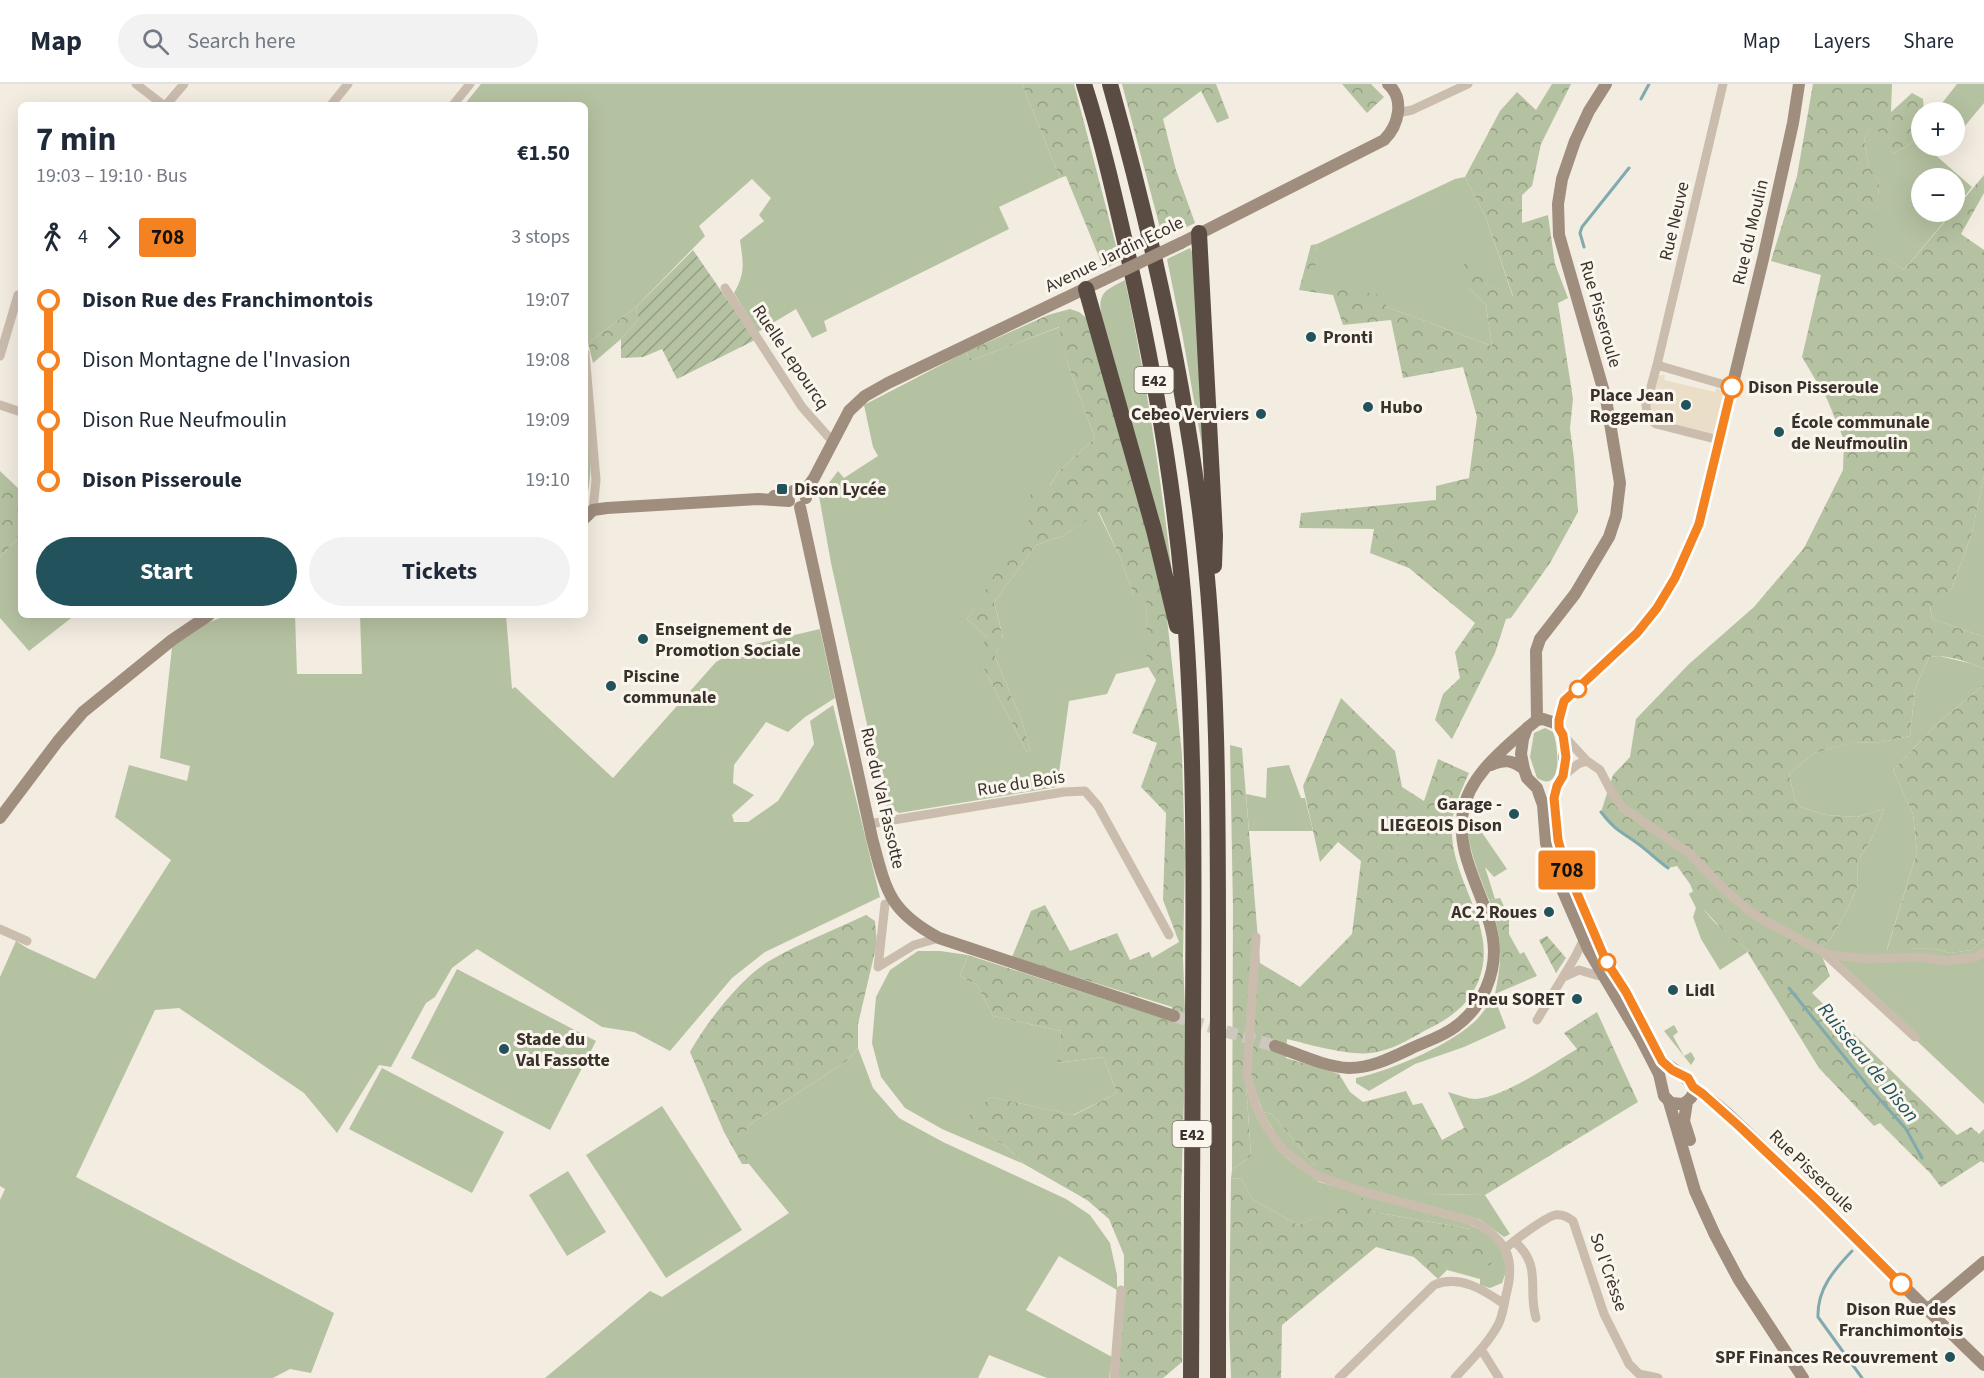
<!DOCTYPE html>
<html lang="en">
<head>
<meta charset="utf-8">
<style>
	body { margin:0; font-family:"Source Sans 3",sans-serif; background:#f2f2f3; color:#1f2937; height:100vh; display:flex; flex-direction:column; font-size:22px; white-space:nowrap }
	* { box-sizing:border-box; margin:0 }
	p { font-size:20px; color:#747a83 }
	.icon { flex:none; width:33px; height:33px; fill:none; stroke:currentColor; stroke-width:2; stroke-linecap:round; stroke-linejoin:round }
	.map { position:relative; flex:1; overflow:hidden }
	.drawer { position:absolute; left:18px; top:18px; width:570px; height:516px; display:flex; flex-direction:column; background:#fff; border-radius:9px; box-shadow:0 6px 24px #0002 }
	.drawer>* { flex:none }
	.badge { padding:0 12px; border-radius:4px; font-size:21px; line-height:39px }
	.tools { position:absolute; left:1911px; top:18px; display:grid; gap:12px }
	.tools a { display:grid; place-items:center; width:54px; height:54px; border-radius:50%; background:#fff; box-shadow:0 6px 24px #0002; font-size:30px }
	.map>.badge { position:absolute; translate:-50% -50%; box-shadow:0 0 0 3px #fff }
	.legs { display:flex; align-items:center; gap:9px; height:66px; padding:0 18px; font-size:20px }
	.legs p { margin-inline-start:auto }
	.summary { display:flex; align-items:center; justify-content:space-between; height:102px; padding:0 18px }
	h1 { font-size:33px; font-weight:700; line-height:45px }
	.button { display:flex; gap:12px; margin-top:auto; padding:12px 18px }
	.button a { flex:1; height:69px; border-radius:36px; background:#22525b; color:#fff; font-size:24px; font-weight:700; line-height:69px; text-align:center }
	.button a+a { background:#f2f2f3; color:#1f2937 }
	ul { padding:0 18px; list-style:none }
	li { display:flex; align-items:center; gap:21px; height:60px; font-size:22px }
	li i { display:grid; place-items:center; width:9px; height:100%; margin:0 8px; background:currentColor }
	li i::after { content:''; width:15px; height:15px; margin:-8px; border:4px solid; border-radius:50%; background:#fff }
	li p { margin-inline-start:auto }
	li:first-child i { background:linear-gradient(#0000 50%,currentColor 0) }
	li:last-child i { background:linear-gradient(currentColor 50%,#0000 0) }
	header { display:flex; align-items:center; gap:36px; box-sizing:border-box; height:84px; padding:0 30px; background:#fff; border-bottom:2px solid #e0e1e3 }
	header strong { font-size:28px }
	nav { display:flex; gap:33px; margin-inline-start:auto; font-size:21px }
	.search { width:420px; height:54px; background:#f2f2f3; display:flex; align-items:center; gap:15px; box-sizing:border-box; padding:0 21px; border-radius:33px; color:#747a83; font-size:22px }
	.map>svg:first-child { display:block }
	.grass { fill:#b5c2a1 }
	.forest { fill:url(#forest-crowns) }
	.garden { fill:url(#garden-furrows) }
	.plaza { fill:#eadec9 }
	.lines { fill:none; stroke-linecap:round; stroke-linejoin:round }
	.stream { stroke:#81aaaf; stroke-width:3 }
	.secondary-tunnel { stroke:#cec7bd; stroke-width:12; stroke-dasharray:12 6; stroke-linecap:butt }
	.street { stroke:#cbbdad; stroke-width:9 }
	.secondary { stroke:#9f8d7e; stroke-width:12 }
	.highway { stroke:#5a4c43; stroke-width:16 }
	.secondary-bridge { stroke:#9f8d7e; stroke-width:12 }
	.line-1-casing { stroke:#fff; stroke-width:14 }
	.line-1 { stroke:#f58220; stroke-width:9 }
	.poi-dot { fill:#22525b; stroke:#faf6ee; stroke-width:2 }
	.stop-1-dot { fill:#fff; stroke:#f58220; stroke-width:3 }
	.labels { text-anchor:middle; stroke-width:6; stroke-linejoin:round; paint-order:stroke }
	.shield { fill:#faf6ee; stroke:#746c66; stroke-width:1.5 }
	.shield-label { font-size:16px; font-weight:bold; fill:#3a312b }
	.street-label { font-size:18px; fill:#3a312b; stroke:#faf6ee }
	.poi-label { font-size:18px; font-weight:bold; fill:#3a312b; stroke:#faf6ee; text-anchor:start }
	.stop-label { font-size:18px; font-weight:bold; fill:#3a312b; stroke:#faf6ee; text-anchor:start }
	.water-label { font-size:20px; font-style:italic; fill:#22525b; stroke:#faf6ee }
</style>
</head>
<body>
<header>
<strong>Map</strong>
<div class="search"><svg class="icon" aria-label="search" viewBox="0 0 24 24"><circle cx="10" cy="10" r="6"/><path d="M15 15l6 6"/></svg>Search here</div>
<nav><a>Map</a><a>Layers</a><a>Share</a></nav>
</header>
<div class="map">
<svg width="1984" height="1294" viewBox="0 0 1984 1294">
	<defs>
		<pattern id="forest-crowns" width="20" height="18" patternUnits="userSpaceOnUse" patternTransform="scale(1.5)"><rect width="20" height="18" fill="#b5c2a1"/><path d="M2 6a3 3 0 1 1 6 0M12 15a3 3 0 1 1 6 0" fill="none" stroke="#949e83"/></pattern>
		<pattern id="garden-furrows" width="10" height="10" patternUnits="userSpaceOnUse" patternTransform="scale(1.5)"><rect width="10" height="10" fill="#b5c2a1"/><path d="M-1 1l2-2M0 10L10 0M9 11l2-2" fill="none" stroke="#949e83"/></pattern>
	</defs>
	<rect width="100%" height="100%" fill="#f3ece1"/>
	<!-- grass -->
	<path class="grass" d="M481 0H1022L1060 94 999 123 1009 145 824 237 827 247 812 254 796 225 758 248 734 209C746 188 743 179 740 156L764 137 759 131 771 114 752 95 699 142 705 152 636 223 588 259 585 242V21H464Z
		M1957 0H1984V19L1964 43 1955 35 1954 28H1946L1939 23Z
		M1876 36 1893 70 1918 55 1921 58 1922 62H1925L1972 103 1955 125 1954 94H1922V128H1952L1904 186 1875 167 1879 97 1869 85 1864 55Z
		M1465 93 1486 134 1513 213 1484 199 1469 204 1486 221 1492 262 1387 223 1313 198 1317 160 1455 95Z
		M1190 164 1193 170 1203 367 1182 249 1167 175Z
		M1125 196C1146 293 1160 390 1172 488L1101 230C1098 208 1106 206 1125 196Z
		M1060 243 1069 284 1095 354 1058 388 1014 463 967 535 987 553 983 583 1027 668 1030 666 1022 637 995 573 1003 553 994 518 1036 461 1063 452 1098 428 1120 473 1134 512H1146L1148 583 1116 590 1107 610 1069 617 1057 703 899 729 885 721 831 479 819 412 838 387 844 394 878 372 873 363 864 321 966 268 970 277Z
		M585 324C588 354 595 390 585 419Z
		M1984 391V553L1932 535 1930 522 1952 504 1972 449Z
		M21 451V531H75L29 567 0 534V473Z
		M228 531H295L297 590H362L360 531H506L512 605 515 603 613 694 716 578 742 563 820 545 835 614 805 633 788 648 766 638 734 681 733 699 754 711 732 731 734 738H748L778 717 814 660 810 637 833 621 880 813 765 868 732 894 670 967 634 948 602 943 477 865 452 884 435 913 426 919 391 983 379 981 337 1049 304 1009 179 924 155 926 76 1093 334 1229 311 1289 290 1285 273 1294H0V1116L5 1105 0 1102V893L16 857 27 864 95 895 171 776 115 733 129 681 187 697 190 682 160 674 172 563 207 539Z
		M1939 572 1969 579 1984 585V601L1939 638 1893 686 1913 730 1917 768 1887 865 1931 864 1950 869 1972 866 1984 855V1020L1819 865 1831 854 1847 826 1858 801 1857 778 1871 756 1884 725 1857 733 1826 731 1801 723 1795 716 1789 690 1814 669 1852 659 1882 658 1910 652 1915 605 1929 573Z
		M1545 644 1553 648C1558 660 1564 711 1537 694L1530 673 1534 649Z
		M1289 681 1301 714H1305L1313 747H1249L1246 710 1266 714 1267 684Z
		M1467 733 1472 734 1507 785 1494 793 1485 783 1495 815 1489 816C1478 787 1467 764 1467 733Z
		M1693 807C1704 832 1728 852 1749 867L1720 886 1701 855 1693 833 1696 824 1689 810Z
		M918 867H940L968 871 960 892 977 901 993 932 1061 947 1058 979 1103 973 1117 1009 1073 1031 991 1013 964 1037 1006 1062 1024 1080 942 1045 905 1024 881 993 872 959 876 913 890 886Z
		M457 885 596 957 550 1046 411 974Z
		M1495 910 1496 918 1506 944 1464 963 1415 980 1369 1007 1356 999V994C1390 987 1456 959 1479 933 1485 926 1490 918 1495 910Z
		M1674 941 1678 948 1673 952 1684 972 1691 968 1695 975 1691 981 1664 947Z
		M858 964 873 1004 899 1034 943 1058 1066 1115 1090 1131 1110 1159 1117 1191V1206L1059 1172 1026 1226 1112 1273 1109 1294H1047L989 1271 978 1294H545L650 1207 662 1213 789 1129 749 1080 741 1056 749 1041 848 976Z
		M382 984 504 1048 472 1109 349 1045Z
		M1246 998 1285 1073 1319 1098 1460 1137 1484 1147 1501 1164 1507 1185 1502 1199 1490 1204 1480 1201V1195L1447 1186 1440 1172 1471 1145 1374 1128 1362 1115 1298 1141 1252 1115 1241 1094 1231 1095 1232 1086 1251 1072Z
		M662 1022 742 1146 666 1194 586 1071Z
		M1263 1028 1272 1030 1314 1081 1431 1110 1485 1111 1510 1150 1504 1153 1479 1135 1356 1102 1315 1087 1294 1073 1277 1052Z
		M568 1087 606 1148 567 1172 529 1111Z"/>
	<!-- forest -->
	<path class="forest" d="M1022 0H1074L1120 177 1104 185 1066 92 1060 94Z
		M1122 0H1216L1229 34 1217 39 1201 7 1163 35 1176 86 1195 139 1163 155Z
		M1342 0H1371L1384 13 1367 29Z
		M1552 0H1571L1541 60 1532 102 1522 111V139L1548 131 1555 180 1568 214 1558 219 1573 315 1570 344 1574 375 1578 428 1550 479 1511 534 1506 535 1495 569 1452 655 1435 636 1443 610 1460 594 1455 568 1475 539 1409 484 1370 469 1374 445 1299 444 1301 429 1436 416V402L1469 394 1477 333 1463 283 1403 294 1391 236 1343 241 1333 211 1299 206 1311 161 1317 160 1314 198 1380 211 1387 223 1492 262 1486 221 1469 204 1464 180H1477L1484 199 1513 212 1486 134 1465 93 1500 27 1517 8 1536 26Z
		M1813 0H1892L1891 28 1912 9 1923 15 1924 28H1922L1921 49 1918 55 1893 70 1881 58 1876 37 1864 55 1869 84 1879 97 1876 167 1904 186 1984 91V109L1961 150 1984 166V391L1972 449 1952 504 1930 523 1932 535 1984 553V585C1967 578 1948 570 1929 573L1915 605 1910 652 1882 658 1853 659 1814 669 1789 690 1795 716 1801 723 1826 731 1857 733 1884 725 1871 756 1857 778 1858 801 1847 826 1831 854 1819 865 1830 892 1812 909 1957 1051 1971 1043 1979 1050 1984 1045V1079L1981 1077 1941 1103 1930 1089 1880 1039 1874 1042 1819 984 1748 869 1749 867 1729 853 1698 819 1690 800 1677 782 1668 784C1657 776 1648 767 1637 759 1620 747 1615 746 1601 728L1613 691 1630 673 1636 635 1689 580 1754 523 1804 464 1843 386 1844 356 1827 315 1802 273 1821 191 1771 177 1797 92Z
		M636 223 638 236 621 255 593 279 588 259Z
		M1070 225 1079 228 1089 236 1164 507 1182 670 1185 771 1183 874 1186 950 1181 1113 1182 1278 1163 1294H1118L1124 1206V1171L1109 1135 1087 1116 1024 1080 1006 1062 963 1037 991 1013 1074 1031 1117 1009 1103 973 1057 979 1061 947 993 932 977 901 960 892 968 871 1171 937 1172 923 1012 873 1031 827 1045 821 1070 867 1117 849 1130 876 1149 868 1152 874 1179 858 1163 816 1166 729 1141 703 1157 659 1132 649 1156 596 1147 581 1146 512H1134L1120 473 1099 428 1063 452 1036 461 994 518 1003 554 995 573 1022 637 1030 666 1027 668 983 583 982 562 987 553 967 535 1034 428 1027 422 1034 401 1050 402 1058 388 1095 354 1069 284 1059 243 970 277 966 268 1048 231Z
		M0 387 21 407V451L0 473Z
		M1984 601V855L1972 866 1950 869 1931 864 1887 866 1917 768 1913 730 1893 686 1939 638Z
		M1341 614 1395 667 1402 703 1424 717 1438 675 1469 689C1462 705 1453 723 1452 740 1448 796 1501 843 1478 898 1468 922 1449 935 1426 946 1412 954 1397 963 1381 967 1357 975 1312 961 1287 955L1286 974 1339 990 1350 1008 1363 1018 1406 1007 1413 1021 1422 1019 1442 1056 1464 1044 1448 1008C1456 1010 1467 1015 1476 1015 1505 1013 1551 980 1577 965L1564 949 1597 928 1638 1018 1485 1111 1431 1110 1354 1097 1314 1081 1272 1030 1263 1028 1252 998 1246 999 1251 1072 1232 1086 1233 825 1230 661 1242 664 1260 879 1300 903 1352 850 1361 777 1338 758 1320 778 1303 702Z
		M1500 814 1509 833V850L1520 870 1524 868 1537 892 1495 910C1503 872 1502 852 1489 816Z
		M866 831 875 837 877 859 858 940V964L848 976 749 1041 742 1056 749 1080H742L724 1048 690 968C706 939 741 894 769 877 800 859 834 846 866 831Z
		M1241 1094 1252 1115 1298 1141 1362 1114 1374 1128 1471 1145 1493 1166 1491 1182 1441 1172 1447 1186 1438 1195 1414 1173 1376 1163 1282 1241 1281 1294H1231L1229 1239 1231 1095Z"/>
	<!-- garden -->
	<path class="garden" d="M693 166 755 256 677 295 662 265 643 273 621 274V255L638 236 636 223Z
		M1547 852 1566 874 1556 889 1539 856Z"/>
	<!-- plaza -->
	<path class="plaza" d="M1661 291H1665L1664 296 1715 308 1716 304 1723 307 1725 311 1714 349 1710 350 1652 336 1648 330 1656 294Z"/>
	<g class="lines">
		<!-- stream -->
		<path class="stream" d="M1641 15 1649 0
			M1584 163 1580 149 1582 143 1629 84
			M1601 728C1615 746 1620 747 1637 759 1648 767 1657 776 1668 784
			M1789 904 1867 1001 1906 1045 1922 1074
			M1852 1167C1834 1186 1817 1205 1818 1233L1862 1294"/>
		<!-- secondary-tunnel -->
		<path class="secondary-tunnel" d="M1174 932 1275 962"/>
		<!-- street -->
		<path class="street" d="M136 0 162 20
			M166 21 184 0
			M331 21 348 0
			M453 21 470 0
			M1398 29 1412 26 1468 0
			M725 204 802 323 833 358
			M585 269 596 396 593 426
			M0 272 18 211
			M1657 281 1723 0
			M0 321 21 328
			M1719 356 1656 340 1651 336 1647 329 1646 321 1657 281 1732 303
			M1563 651 1587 677 1600 686 1612 709 1623 724 1689 769 1725 806 1747 825 1760 834 1810 861 1830 871 1869 875 1921 873 1947 877 1976 873 1984 868
			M1563 692 1578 680 1587 677
			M869 740 1064 708 1085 707 1098 722 1169 851
			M885 820 878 883 914 861 939 854
			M0 845 27 857
			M1256 853 1247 991 1256 1023 1267 1044 1282 1065 1317 1092 1364 1108 1475 1138C1507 1157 1516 1174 1506 1211 1504 1221 1503 1230 1499 1239 1489 1259 1470 1277 1455 1294
			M1826 871 1915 953
			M1564 893 1579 886 1603 893
			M1537 936 1575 873 1584 855
			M1514 1157C1543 1182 1527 1203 1536 1234
			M1506 1164C1515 1156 1544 1134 1555 1131 1561 1130 1568 1133 1573 1137L1604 1230 1629 1280 1639 1290 1658 1294
			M1481 1265 1499 1294
			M1114 1294 1121 1206
			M1339 1294 1434 1201C1459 1190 1484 1206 1504 1220"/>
		<!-- secondary -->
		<path class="secondary" d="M1181 159 1384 56C1399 41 1405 15 1388 0
			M804 408 814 394 849 327 865 312 888 299 1103 196
			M774 412 788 410 797 405 804 408 806 414
			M800 423 872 754C886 807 889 827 939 854L1174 932
			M585 434 593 426 607 424 758 415 789 417
			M1543 635 1555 639 1559 644 1563 651 1565 663 1563 692 1557 702 1555 714 1556 747 1565 781 1606 877 1626 908 1660 974C1670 986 1713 1002 1683 1020L1671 1019 1664 1012 1659 990 1641 955 1589 867 1552 782 1546 759 1543 721 1537 704 1527 694 1524 685 1521 670 1523 655 1527 644 1537 636Z
			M1537 636 1536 567 1540 555 1575 510 1609 453 1616 432 1620 399 1606 315 1559 151 1558 120 1562 95 1575 57 1589 27 1606 0
			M1559 644V636L1564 617 1637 549 1657 524 1675 494 1699 440 1763 175 1793 39 1799 0
			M1491 681C1505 675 1512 676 1524 685
			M0 734 58 657 83 628 172 556 209 531
			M1275 962C1298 970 1325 983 1349 984 1371 984 1391 974 1410 965 1424 958 1442 953 1455 943 1482 924 1498 888 1493 855 1487 812 1455 774 1463 728 1468 694 1501 667 1525 646
			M1693 1003C1725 1023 1754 1056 1782 1082 1850 1147 1916 1216 1984 1281
			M1669 1018 1695 1107 1715 1151 1739 1196 1803 1294
			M1687 1018 1684 1037 1690 1056
			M1927 1226 1984 1178"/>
		<!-- highway -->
		<path class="highway" d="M1084 0C1102 56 1115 114 1128 171 1153 282 1173 394 1183 508 1195 649 1194 791 1193 933 1192 1054 1192 1174 1191 1294
			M1110 0C1150 143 1183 288 1201 436 1218 577 1218 719 1218 861 1218 1006 1218 1150 1218 1294
			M1199 149 1215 452 1214 482
			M1086 205 1154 446 1177 542"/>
		<!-- secondary-bridge -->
		<path class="secondary-bridge" d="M1103 196 1181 159"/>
	</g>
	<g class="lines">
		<!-- line-1 casing -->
		<g class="line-1-casing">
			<path id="line-1" d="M1732 303 1699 440 1675 494 1657 524 1637 549 1564 617 1559 636V644L1563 651 1566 673 1563 692 1557 702 1554 714 1558 756 1565 781 1606 877 1626 908 1662 977 1672 986 1688 994 1693 1003 1703 1010 1740 1043 1819 1118 1901 1200"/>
		</g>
		<!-- line-1 -->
		<use href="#line-1" class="line-1"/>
	</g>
	<!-- markers -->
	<g class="poi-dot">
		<circle cx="1311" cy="253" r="6"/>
		<circle cx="1686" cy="321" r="6"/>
		<circle cx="1368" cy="323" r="6"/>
		<circle cx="1261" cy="330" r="6"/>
		<circle cx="1779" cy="348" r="6"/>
		<rect x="776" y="399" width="12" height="12" rx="3"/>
		<circle cx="643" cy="555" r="6"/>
		<circle cx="611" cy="602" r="6"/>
		<circle cx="1514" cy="730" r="6"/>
		<circle cx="1549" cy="828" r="6"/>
		<circle cx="1673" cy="906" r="6"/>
		<circle cx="1577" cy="915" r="6"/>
		<circle cx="504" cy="965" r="6"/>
		<circle cx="1950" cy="1273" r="6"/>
	</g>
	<g class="stop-1-dot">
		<circle cx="1732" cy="303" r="10"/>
		<circle cx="1578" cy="605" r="8"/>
		<circle cx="1607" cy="878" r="8"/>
		<circle cx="1901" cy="1200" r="10"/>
	</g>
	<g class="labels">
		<!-- shield labels -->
		<g class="shield">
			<rect x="1134.5" y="283" width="39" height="26" rx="4.5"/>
			<rect x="1172.5" y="1037" width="39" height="26" rx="4.5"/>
		</g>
		<g class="shield-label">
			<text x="1154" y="302">E42</text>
			<text x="1192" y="1056">E42</text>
		</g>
		<!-- street labels -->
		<g class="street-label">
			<text transform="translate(1674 137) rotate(-77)" y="6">Rue Neuve</text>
			<text transform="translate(1750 148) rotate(-77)" y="6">Rue du Moulin</text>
			<text transform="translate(1114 170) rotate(-26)" y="6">Avenue Jardin Ecole</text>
			<text transform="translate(1601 230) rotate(74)" y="6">Rue Pisseroule</text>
			<text transform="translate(791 273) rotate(56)" y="6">Ruelle Lepourcq</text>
			<text transform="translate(1021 699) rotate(-9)" y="6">Rue du Bois</text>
			<text transform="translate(883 714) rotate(77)" y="6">Rue du Val Fassotte</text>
			<text transform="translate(1812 1087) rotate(44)" y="6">Rue Pisseroule</text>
			<text transform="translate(1609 1188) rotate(71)" y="6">So l'Crèsse</text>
		</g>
		<!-- poi labels -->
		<g class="poi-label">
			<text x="1323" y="259">Pronti</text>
			<text x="1674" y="317" text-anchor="end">Place Jean<tspan x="1674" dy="21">Roggeman</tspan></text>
			<text x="1380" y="329">Hubo</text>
			<text x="1249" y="336" text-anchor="end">Cebeo Verviers</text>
			<text x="1791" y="344">École communale<tspan x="1791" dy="21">de Neufmoulin</tspan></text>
			<text x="794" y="411">Dison Lycée</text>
			<text x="655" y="551">Enseignement de<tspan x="655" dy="21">Promotion Sociale</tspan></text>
			<text x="623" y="598">Piscine<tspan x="623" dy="21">communale</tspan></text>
			<text x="1502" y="726" text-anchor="end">Garage -<tspan x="1502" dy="21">LIEGEOIS Dison</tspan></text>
			<text x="1537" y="834" text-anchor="end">AC 2 Roues</text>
			<text x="1685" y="912">Lidl</text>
			<text x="1565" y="921" text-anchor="end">Pneu SORET</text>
			<text x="516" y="961">Stade du<tspan x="516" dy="21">Val Fassotte</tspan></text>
			<text x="1938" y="1279" text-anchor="end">SPF Finances Recouvrement</text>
		</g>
		<!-- stop labels -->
		<g class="stop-label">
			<text x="1748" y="309">Dison Pisseroule</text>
			<text x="1901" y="1231" text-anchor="middle">Dison Rue des<tspan x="1901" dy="21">Franchimontois</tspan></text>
		</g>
		<!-- water labels -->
		<g class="water-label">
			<text transform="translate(1869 978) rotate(51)" y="7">Ruisseau de Dison</text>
		</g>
	</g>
</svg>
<div class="tools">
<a>+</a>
<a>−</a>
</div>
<b class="badge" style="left:1567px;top:786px;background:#f58220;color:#111">708</b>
<section class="drawer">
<div class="summary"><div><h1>7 min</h1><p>19:03 – 19:10 · Bus</p></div><b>€1.50</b></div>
<div class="legs"><svg class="icon" aria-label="walk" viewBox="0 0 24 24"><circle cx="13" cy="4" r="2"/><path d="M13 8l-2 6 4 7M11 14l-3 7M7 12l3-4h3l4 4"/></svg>4<svg class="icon" aria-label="forward" viewBox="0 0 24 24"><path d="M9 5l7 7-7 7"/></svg><b class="badge" style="background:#f58220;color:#111">708</b><p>3 stops</p></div>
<ul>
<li><i style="color:#f58220"></i><b>Dison Rue des Franchimontois</b><p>19:07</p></li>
<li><i style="color:#f58220"></i><span>Dison Montagne de l'Invasion</span><p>19:08</p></li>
<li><i style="color:#f58220"></i><span>Dison Rue Neufmoulin</span><p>19:09</p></li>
<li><i style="color:#f58220"></i><b>Dison Pisseroule</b><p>19:10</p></li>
</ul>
<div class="button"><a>Start</a><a>Tickets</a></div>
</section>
</div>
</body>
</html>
